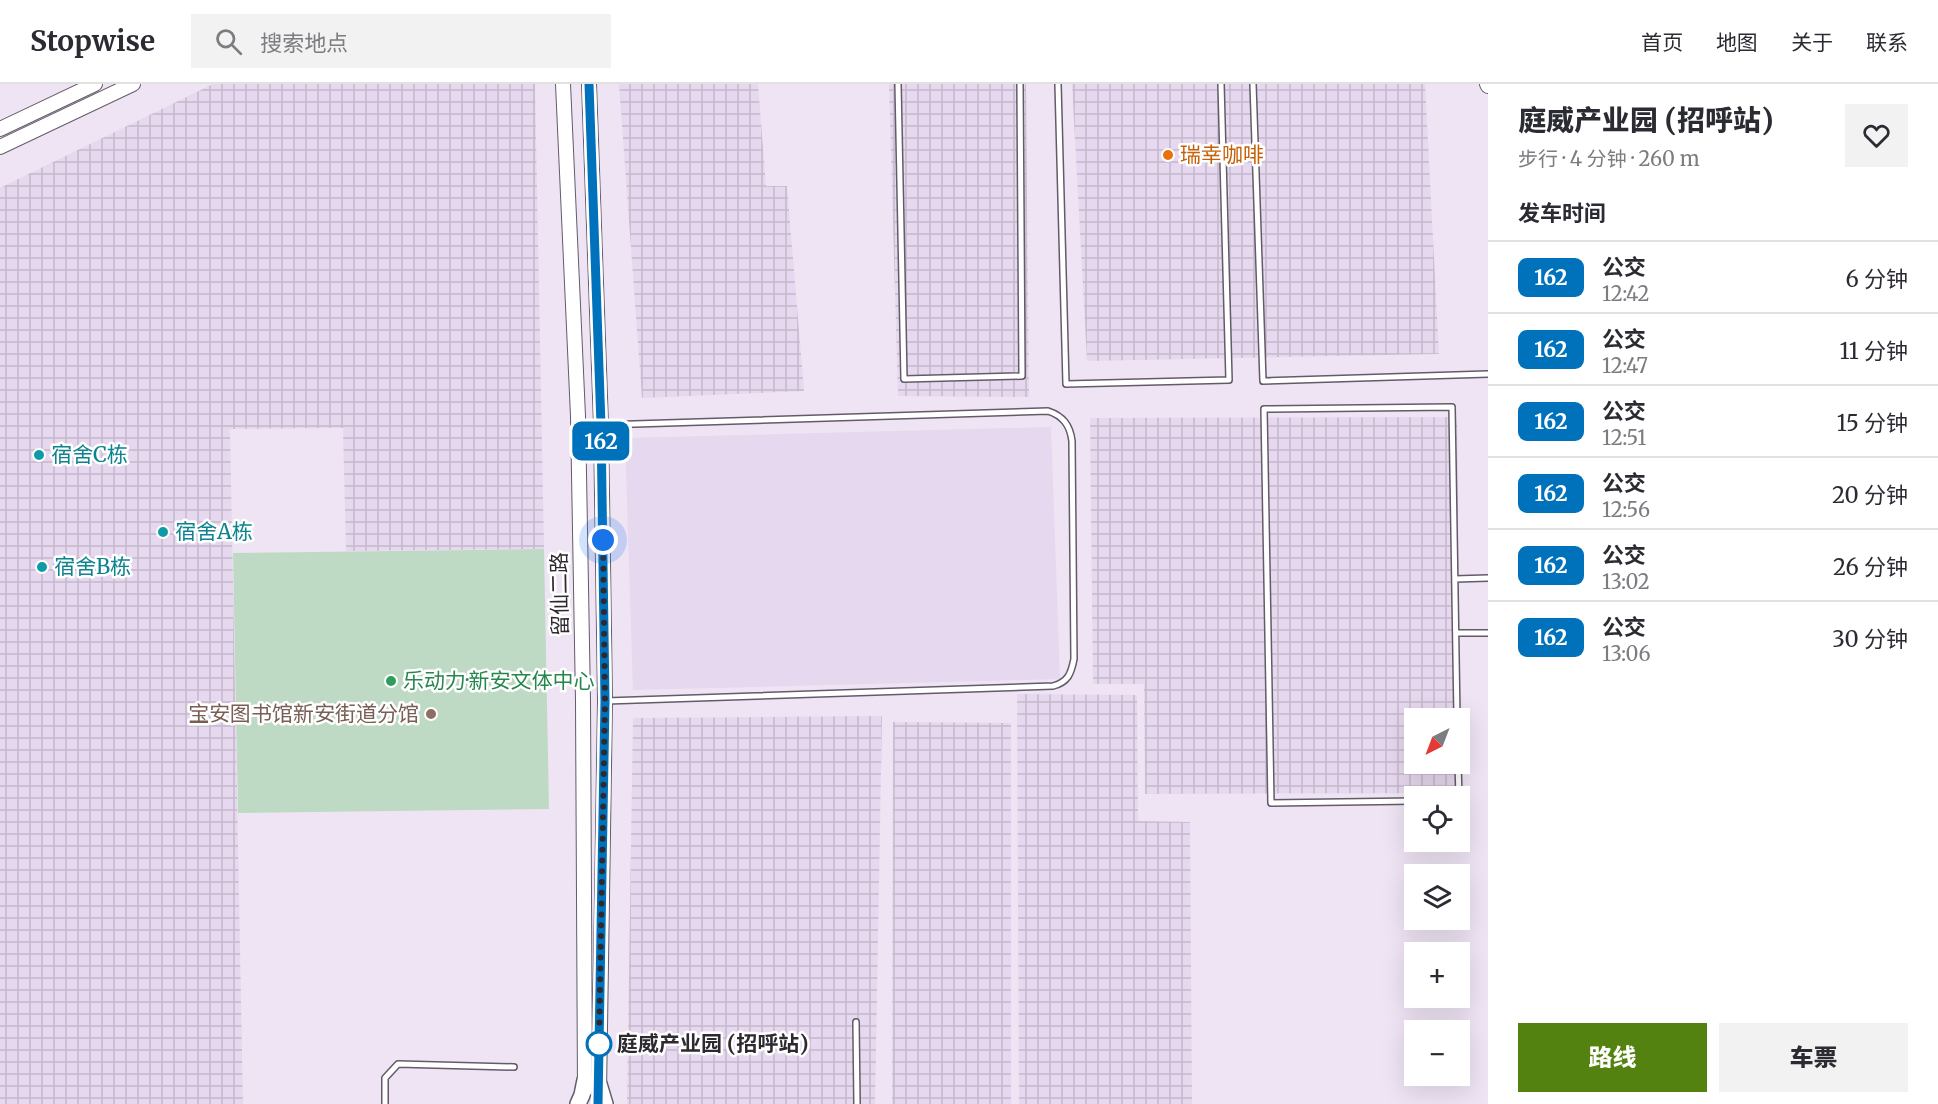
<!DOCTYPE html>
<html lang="zh">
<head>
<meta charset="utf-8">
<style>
	body { margin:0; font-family:Merriweather,"Noto Sans SC",serif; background:#f2f2f3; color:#2b2b33; height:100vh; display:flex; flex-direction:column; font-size:22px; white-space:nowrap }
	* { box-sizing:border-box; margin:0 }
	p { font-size:20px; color:#7c7c81 }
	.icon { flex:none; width:33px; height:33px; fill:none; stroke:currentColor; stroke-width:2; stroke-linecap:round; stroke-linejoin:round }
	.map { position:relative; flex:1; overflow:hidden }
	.panel { display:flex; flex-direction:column; background:#fff; width:450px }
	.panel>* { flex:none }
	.badge { padding:0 12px; border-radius:9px; font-size:21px; line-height:39px }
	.needle { width:39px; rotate:222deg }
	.buttons { position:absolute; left:1404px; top:624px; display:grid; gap:12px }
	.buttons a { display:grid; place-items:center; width:66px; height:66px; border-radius:0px; background:#fff; box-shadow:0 6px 24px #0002; font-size:30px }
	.you { position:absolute; width:30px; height:30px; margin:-15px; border:4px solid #fff; border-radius:50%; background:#1a73e8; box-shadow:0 0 0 9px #1a73e833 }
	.map>.badge { position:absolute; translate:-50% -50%; box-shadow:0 0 0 3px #fff }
	h2 { padding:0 30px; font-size:22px; line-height:54px }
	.round { display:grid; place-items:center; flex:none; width:63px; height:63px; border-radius:0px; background:#f2f2f3 }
	.headline { display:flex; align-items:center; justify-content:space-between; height:102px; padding:0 30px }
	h1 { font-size:28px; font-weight:800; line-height:45px }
	.action { display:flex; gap:12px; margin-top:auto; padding:12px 30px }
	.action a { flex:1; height:69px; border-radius:0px; background:#538210; color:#fff; font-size:24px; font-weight:800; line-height:69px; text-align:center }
	.action a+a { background:#f2f2f3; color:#2b2b33 }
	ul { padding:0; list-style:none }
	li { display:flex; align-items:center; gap:18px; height:72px; padding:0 30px; border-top:2px solid #e1e1e2 }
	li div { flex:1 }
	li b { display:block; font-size:22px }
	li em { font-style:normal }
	li .badge { min-width:66px; font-weight:700; text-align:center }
	header { display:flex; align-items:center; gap:36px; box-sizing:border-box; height:84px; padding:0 30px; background:#fff; border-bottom:2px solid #e1e1e2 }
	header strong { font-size:28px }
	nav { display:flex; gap:33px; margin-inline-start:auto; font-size:21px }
	.search { width:420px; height:54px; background:#f2f2f3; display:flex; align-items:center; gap:15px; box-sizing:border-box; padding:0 21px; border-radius:0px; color:#7c7c81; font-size:22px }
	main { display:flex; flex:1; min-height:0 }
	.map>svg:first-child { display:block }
	.built { fill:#e6d8ee }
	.industrial { fill:url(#industrial-grid); fill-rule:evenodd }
	.pitch { fill:#bfdac4 }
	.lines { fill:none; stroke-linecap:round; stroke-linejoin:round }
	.service-casing { stroke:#645b69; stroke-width:8 }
	.tertiary-casing { stroke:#645b69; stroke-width:16 }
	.secondary-casing { stroke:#645b69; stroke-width:18 }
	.service { stroke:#fff; stroke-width:5 }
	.tertiary { stroke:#fff; stroke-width:14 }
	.secondary { stroke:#fff; stroke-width:15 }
	.line-casing { stroke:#fff; stroke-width:14 }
	.line { stroke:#0072bc; stroke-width:9 }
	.walk { stroke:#2d292f; stroke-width:6; stroke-dasharray:0 10.8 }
	.food-dot { fill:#e8710a; stroke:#fff; stroke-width:2 }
	.culture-dot { fill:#0f9aa8; stroke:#fff; stroke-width:2 }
	.leisure-dot { fill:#2e9e5b; stroke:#fff; stroke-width:2 }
	.education-dot { fill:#8d6e63; stroke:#fff; stroke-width:2 }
	.stop-dot { fill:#fff; stroke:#0072bc; stroke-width:3 }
	.labels { text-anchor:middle; stroke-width:5; stroke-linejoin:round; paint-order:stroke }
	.food-label { font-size:21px; fill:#c56008; stroke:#fff; text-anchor:start }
	.culture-label { font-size:21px; fill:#0d838f; stroke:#fff; text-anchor:start }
	.street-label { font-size:21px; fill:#2d292f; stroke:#fff }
	.leisure-label { font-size:21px; fill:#27864d; stroke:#fff; text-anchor:start }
	.education-label { font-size:21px; fill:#785e54; stroke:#fff; text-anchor:end }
	.stop-label { font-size:21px; font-weight:bold; fill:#2d292f; stroke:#fff; text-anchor:start }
</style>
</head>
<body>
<header>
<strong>Stopwise</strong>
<div class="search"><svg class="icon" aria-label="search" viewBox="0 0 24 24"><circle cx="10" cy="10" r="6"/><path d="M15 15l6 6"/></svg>搜索地点</div>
<nav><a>首页</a><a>地图</a><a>关于</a><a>联系</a></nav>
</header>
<main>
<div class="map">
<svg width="1488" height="1020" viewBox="0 0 1488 1020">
	<defs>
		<pattern id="industrial-grid" width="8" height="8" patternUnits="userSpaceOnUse" patternTransform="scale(1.5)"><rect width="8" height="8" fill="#e6d8ee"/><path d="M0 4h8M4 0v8" fill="none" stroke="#c6b9cc"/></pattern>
	</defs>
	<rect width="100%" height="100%" fill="#eee4f4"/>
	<!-- built -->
	<path class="built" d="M1051 343 1060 595 633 606 625 354Z"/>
	<!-- industrial -->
	<path class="industrial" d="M213 0H535L544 465 346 467 343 344 230 345 243 1020H0V104Z
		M619 0H758L766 102H787L804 307 642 314Z
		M889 0H1026L1029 313 898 312Z
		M1072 0H1425L1439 270 1087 277Z
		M1457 333 1460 709 1145 710 1144 600H1093L1090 334ZM1414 634H1460V680H1414Z
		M1017 610 1137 611 1138 737 1190 738 1192 1020H1019Z
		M882 632 875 1020H627L633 634Z
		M893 638 1011 639V1020H892Z"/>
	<!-- pitch -->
	<path class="pitch" d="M544 465 549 725 238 729 233 469Z"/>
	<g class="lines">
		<!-- service casing -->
		<g class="service-casing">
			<path id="service" d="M898 0 904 295 1022 292 1020 0
				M1058 0 1066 300 1229 296 1221 0
				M1253 0 1263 297 1488 290
				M602 341 1048 327C1063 332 1070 341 1072 357L1074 575C1071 590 1068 598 1053 602L606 617
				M1455 495 1488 494
				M1456 549H1488
				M1458 680 1459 712
				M1414 717 1271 719 1264 325 1452 323 1457 634
				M856 938 857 1020
				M385 1020V994L398 980 514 983"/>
		</g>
		<!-- tertiary casing -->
		<g class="tertiary-casing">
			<path id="tertiary" d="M563 0 578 332 583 617 585 1006
				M589 0 601 341 605 617 599 1009
				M1487 0 1488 2
				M0 45 95 0
				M0 63 133 0"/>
		</g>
		<!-- secondary casing -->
		<g class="secondary-casing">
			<path id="secondary" d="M599 1000 605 1020
				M578 1020 582 1011 585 996"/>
		</g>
		<!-- service -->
		<use href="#service" class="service"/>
		<!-- tertiary -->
		<use href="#tertiary" class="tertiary"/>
		<!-- secondary -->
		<use href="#secondary" class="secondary"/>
	</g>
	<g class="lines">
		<!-- line casing -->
		<g class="line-casing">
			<path id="line" d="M589 0 601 341 605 617 598 1020"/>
		</g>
		<!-- line -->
		<use href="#line" class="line"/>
		<!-- walk -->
		<path class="walk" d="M599 960 605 617 603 456"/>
	</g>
	<!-- markers -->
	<circle class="food-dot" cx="1168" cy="71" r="6"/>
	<g class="culture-dot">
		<circle cx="39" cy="371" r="6"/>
		<circle cx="163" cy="448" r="6"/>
		<circle cx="42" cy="483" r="6"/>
	</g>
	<circle class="leisure-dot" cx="391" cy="597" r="6"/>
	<circle class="education-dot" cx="431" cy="630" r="6"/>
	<circle class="stop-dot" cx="599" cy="960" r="12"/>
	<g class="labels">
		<!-- food labels -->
		<g class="food-label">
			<text x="1180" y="78">瑞幸咖啡</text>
		</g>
		<!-- culture labels -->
		<g class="culture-label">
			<text x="51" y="378">宿舍C栋</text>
			<text x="175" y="455">宿舍A栋</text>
			<text x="54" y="490">宿舍B栋</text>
		</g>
		<!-- street labels -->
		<g class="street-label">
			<text transform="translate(560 510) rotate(-91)" y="7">留仙二路</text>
		</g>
		<!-- leisure labels -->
		<g class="leisure-label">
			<text x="403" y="604">乐动力·新安文体中心</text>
		</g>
		<!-- education labels -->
		<g class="education-label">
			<text x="419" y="637">宝安图书馆新安街道分馆</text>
		</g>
		<!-- stop labels -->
		<g class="stop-label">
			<text x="617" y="967">庭威产业园 (招呼站)</text>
		</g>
	</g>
</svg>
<div class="buttons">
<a><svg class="needle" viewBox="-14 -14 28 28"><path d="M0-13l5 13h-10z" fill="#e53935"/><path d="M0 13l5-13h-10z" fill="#7c7c81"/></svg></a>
<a><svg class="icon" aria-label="locate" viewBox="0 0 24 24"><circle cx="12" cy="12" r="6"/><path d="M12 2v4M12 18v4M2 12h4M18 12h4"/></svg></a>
<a><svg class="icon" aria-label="layers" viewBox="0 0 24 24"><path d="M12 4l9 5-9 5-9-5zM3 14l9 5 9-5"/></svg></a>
<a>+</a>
<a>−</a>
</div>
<div class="you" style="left:603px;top:456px"></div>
<b class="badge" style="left:601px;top:357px;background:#0072bc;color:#fff">162</b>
</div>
<section class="panel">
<div class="headline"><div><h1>庭威产业园 (招呼站)</h1><p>步行 · 4 分钟 · 260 m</p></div><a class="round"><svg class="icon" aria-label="heart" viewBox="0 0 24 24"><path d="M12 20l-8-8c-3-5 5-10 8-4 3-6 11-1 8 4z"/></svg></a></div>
<h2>发车时间</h2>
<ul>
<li><span class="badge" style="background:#0072bc;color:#fff">162</span><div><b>公交</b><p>12:42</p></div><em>6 分钟</em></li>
<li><span class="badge" style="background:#0072bc;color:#fff">162</span><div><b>公交</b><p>12:47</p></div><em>11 分钟</em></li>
<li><span class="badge" style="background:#0072bc;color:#fff">162</span><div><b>公交</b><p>12:51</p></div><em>15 分钟</em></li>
<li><span class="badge" style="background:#0072bc;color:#fff">162</span><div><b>公交</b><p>12:56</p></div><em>20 分钟</em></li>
<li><span class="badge" style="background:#0072bc;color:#fff">162</span><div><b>公交</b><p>13:02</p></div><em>26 分钟</em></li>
<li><span class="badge" style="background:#0072bc;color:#fff">162</span><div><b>公交</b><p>13:06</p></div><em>30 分钟</em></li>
</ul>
<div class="action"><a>路线</a><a>车票</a></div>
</section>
</main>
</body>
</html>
